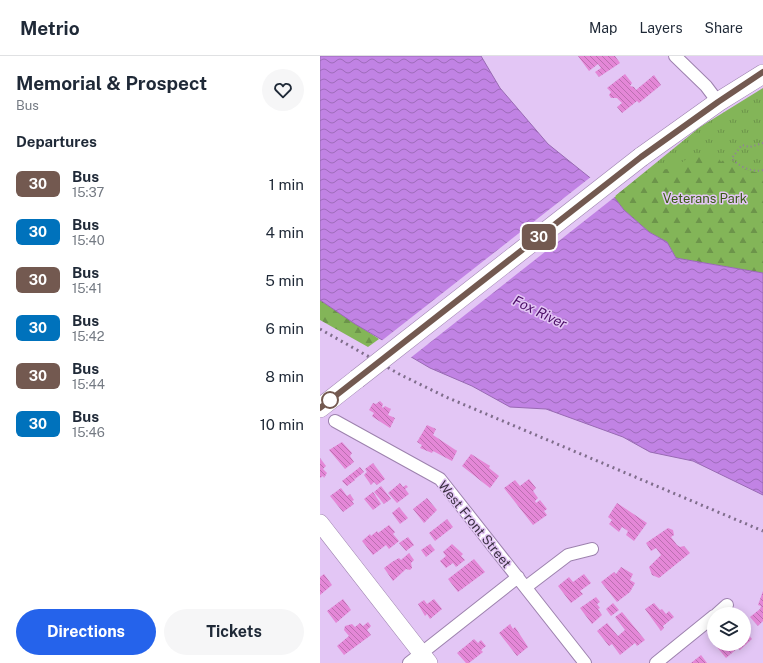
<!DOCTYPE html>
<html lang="en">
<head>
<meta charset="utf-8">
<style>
	body { margin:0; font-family:"Public Sans",sans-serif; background:#f6f6f7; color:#1f2937; height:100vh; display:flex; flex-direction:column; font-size:15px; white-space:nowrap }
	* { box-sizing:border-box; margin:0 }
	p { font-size:13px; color:#747a83 }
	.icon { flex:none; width:22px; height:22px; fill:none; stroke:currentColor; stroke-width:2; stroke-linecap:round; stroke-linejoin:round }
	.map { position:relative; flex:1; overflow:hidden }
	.panel { display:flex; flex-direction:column; background:#fff; width:320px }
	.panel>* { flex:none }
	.badge { padding:0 8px; border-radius:6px; font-size:14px; line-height:26px }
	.buttons { position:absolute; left:387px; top:551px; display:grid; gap:8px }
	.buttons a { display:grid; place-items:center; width:44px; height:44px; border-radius:50%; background:#fff; box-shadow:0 2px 10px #0003; font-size:20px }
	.map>.badge { position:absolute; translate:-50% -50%; box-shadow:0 0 0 2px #fff }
	h2 { padding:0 16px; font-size:15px; line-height:36px }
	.round { display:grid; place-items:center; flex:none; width:42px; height:42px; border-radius:21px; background:#f6f6f7 }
	.overview { display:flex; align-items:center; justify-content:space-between; height:68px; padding:0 16px }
	h1 { font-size:19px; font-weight:700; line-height:30px }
	.cta { display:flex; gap:8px; margin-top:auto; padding:8px 16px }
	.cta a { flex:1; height:46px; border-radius:24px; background:#2563eb; color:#fff; font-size:16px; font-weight:700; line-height:46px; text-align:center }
	.cta a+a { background:#f6f6f7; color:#1f2937 }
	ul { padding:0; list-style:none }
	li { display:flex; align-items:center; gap:12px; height:48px; padding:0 16px }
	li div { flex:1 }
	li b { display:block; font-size:15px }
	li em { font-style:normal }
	li .badge { min-width:44px; font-weight:700; text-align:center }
	header { display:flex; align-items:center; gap:24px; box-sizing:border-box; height:56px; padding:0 20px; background:#fff; border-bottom:1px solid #e0e1e3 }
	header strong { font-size:19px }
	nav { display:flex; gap:22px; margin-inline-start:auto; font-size:14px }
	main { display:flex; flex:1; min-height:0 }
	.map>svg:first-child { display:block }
	.grass { fill:url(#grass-tufts) }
	.forest { fill:url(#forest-firs) }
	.water { fill:url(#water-waves); stroke:#986ab3 }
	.pier { fill:#e3c6f5 }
	.building { fill:url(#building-back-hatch) }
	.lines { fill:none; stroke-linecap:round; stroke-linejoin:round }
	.minor-casing { stroke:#9d82ae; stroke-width:14 }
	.secondary-casing { stroke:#9d82ae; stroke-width:18 }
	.primary-casing { stroke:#9d82ae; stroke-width:20 }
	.path { stroke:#917d9e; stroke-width:2; stroke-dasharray:1 3; stroke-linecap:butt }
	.minor { stroke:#fff; stroke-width:12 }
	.secondary { stroke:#fff; stroke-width:17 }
	.primary { stroke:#fff; stroke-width:19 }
	.rail { stroke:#7f6d8b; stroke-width:3; stroke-dasharray:2 4; stroke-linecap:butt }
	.primary-bridge-casing { stroke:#9d82ae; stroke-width:20; stroke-linecap:butt }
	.primary-bridge { stroke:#fff; stroke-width:19 }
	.line-casing { stroke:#fff; stroke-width:9 }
	.line { stroke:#735950; stroke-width:6 }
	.stop-dot { fill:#fff; stroke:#735950; stroke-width:2 }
	.labels { text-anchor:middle; stroke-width:3; stroke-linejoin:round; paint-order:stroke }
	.park-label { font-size:13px; fill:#395d14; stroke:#e3c6f5 }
	.street-label { font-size:13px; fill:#392e40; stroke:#e3c6f5 }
	.water-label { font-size:14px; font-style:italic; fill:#4b0d66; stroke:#e3c6f5 }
</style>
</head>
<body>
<header>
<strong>Metrio</strong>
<nav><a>Map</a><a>Layers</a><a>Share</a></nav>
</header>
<main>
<section class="panel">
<div class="overview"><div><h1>Memorial &amp; Prospect</h1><p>Bus</p></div><a class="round"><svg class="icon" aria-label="heart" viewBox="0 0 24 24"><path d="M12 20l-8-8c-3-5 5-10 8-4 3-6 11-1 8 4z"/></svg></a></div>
<h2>Departures</h2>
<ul>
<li><span class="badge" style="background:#735950;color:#fff">30</span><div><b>Bus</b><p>15:37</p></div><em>1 min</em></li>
<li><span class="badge" style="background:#0072bc;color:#fff">30</span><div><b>Bus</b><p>15:40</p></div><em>4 min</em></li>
<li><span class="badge" style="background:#735950;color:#fff">30</span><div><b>Bus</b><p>15:41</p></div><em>5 min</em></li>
<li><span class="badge" style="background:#0072bc;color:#fff">30</span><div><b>Bus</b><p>15:42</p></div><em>6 min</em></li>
<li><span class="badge" style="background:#735950;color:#fff">30</span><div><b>Bus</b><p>15:44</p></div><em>8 min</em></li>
<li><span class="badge" style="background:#0072bc;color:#fff">30</span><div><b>Bus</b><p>15:46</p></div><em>10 min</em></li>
</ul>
<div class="cta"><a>Directions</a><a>Tickets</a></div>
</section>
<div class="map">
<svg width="443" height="607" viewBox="0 0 443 607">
	<defs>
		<pattern id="grass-tufts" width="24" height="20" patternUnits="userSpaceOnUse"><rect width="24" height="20" fill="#83b558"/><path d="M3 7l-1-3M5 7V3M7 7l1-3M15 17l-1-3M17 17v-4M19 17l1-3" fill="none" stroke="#6c944a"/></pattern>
		<pattern id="forest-firs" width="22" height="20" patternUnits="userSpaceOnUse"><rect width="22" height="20" fill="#83b558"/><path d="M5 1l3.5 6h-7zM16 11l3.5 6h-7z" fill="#6c944a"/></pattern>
		<pattern id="water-waves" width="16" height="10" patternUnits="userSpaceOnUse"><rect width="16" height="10" fill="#c183e4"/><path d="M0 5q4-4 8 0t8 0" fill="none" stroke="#9e6cba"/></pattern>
		<pattern id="building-back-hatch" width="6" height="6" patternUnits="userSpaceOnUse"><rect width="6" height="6" fill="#e487d7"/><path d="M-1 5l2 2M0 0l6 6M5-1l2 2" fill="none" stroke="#ba6fb0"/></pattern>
	</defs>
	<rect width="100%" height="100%" fill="#e3c6f5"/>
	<!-- grass -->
	<path class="grass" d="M443 32V217L294 141 380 71Z"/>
	<!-- forest -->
	<path class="forest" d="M386 99 398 101 401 106 407 101 419 112 443 118V217L356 202 347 186 329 176 304 154 294 141 337 107 341 114 353 112 370 101Z
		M0 244 59 283 48 291 0 264Z"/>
	<!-- water -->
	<path class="water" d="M0 0H161L180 32 228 88 294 141 304 154 329 176 347 186 356 202 443 217V439L373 405 330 396 303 381 226 353 190 351 152 330 110 312 35 268 0 244Z"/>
	<!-- pier -->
	<path class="pier" d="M272 120 296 140 89 303 60 286Z"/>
	<!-- building -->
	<path class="building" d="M258 0H295L300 7 279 21 275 16 281 12 278 8 269 15Z
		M305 18 312 27 310 30 314 31 316 34 334 19 341 29 319 47 317 45 302 57 297 51 302 47 297 42H291L289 39 291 36 287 32Z
		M60 345 63 348 62 351 63 352 65 350 71 353 68 359 75 362 70 372 53 361 52 360 54 357 49 354 53 347 56 348Z
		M107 369 116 373 113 379 137 395 132 405 113 395 112 397 100 392 102 389 97 386Z
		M22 386 32 397 30 400 34 406 25 413 9 394Z
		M151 398 170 410 169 412 179 420 170 432 142 410Z
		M0 402 6 410 3 413 7 417 4 422 3 420 0 422Z
		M53 407 65 423 57 429 54 426 51 429 44 419 47 416 45 413Z
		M40 411 44 416 35 423 31 418Z
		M31 418 35 424 27 430 22 425Z
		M209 423 216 432 213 435 218 442 215 445 216 447 220 444 227 453 224 455 227 459 213 469 184 432 195 424 200 430Z
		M80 427 83 431 86 429 88 431 85 433 89 438 77 447 68 437Z
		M61 430 71 443 64 448 54 436Z
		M21 432 27 440 30 438 34 444 32 445 34 448 23 456 10 440Z
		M53 436 61 448 53 454 44 443Z
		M107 442 117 454 104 467 93 453Z
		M297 447 327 467 314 485 306 479 308 475 302 471 299 476 289 468 292 464 288 461Z
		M79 451 88 462 80 468 72 457Z
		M127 463 133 471 115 485 109 477Z
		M69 469 75 476 73 478 79 485 69 493 66 489 53 499 42 485 50 478 51 480 57 475 58 477Z
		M348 472 353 474 354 479 351 481 357 489 360 491 364 490 370 497 339 522 332 519 329 511 341 499 336 492 331 495 326 487Z
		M88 481 94 489 86 495 79 487Z
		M110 488 115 494 106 501 101 494Z
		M132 488 143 498 141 500 145 504 136 511 133 507 126 512 120 505 126 500 123 496Z
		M89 497 94 504 91 507 92 512 90 514 86 513 73 525 64 512 72 506 79 502 81 504Z
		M154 503 165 516 138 536 128 523Z
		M301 511 313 518 310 524 315 527 310 536 297 546 281 526 294 516 296 518Z
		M4 518 12 529 0 539V521Z
		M264 518 271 527 260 535 263 538 251 547 238 530 249 521 253 526Z
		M443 535V565L438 570 430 561 440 553 441 550 438 549Z
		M276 541 280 546 277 548 280 552 278 553 282 559 272 568 260 552Z
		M23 543 31 554 16 567 7 555Z
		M114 543 122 553 110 563 107 558 105 560 98 548 104 544 107 548Z
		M293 547 299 554 291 560 286 553Z
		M334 547 340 554 342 553 346 558 349 555 354 561 343 570 344 572 341 575 325 553Z
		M302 556 325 584 317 590 315 587 300 599 292 588 289 590 277 575 287 567 298 580 305 574 295 561Z
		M48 566 51 570 47 574 51 579 24 599 17 590 29 580 24 574 25 570 32 568 35 571 40 567 43 570Z
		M190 568 193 573 195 571 208 591 197 600 179 577Z
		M424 573 432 583 420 594 418 592 406 602 396 590 399 588H424Z
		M154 583 158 587 161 584 166 590 161 594 163 596 149 607H146L137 597Z
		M381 599 387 607H371Z"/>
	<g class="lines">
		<!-- minor casing -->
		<g class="minor-casing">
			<path id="minor" d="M355 0 386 30 398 46
				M15 365 120 423 265 607
				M206 531 248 499 272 493
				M397 558 407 549
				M89 607 198 521
				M336 607 394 560"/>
		</g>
		<!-- secondary casing -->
		<g class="secondary-casing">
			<path id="secondary" d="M0 467 109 607"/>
		</g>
		<!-- primary casing -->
		<g class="primary-casing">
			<path id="primary" d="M321 101 398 46 443 18
				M0 352 37 323"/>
		</g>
		<!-- path -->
		<path class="path" d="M443 87 430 91 422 89 412 102C417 110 433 117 443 114"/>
		<!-- minor -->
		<use href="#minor" class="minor"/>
		<!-- secondary -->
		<use href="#secondary" class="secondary"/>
		<!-- primary -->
		<use href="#primary" class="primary"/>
		<!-- rail -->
		<path class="rail" d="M0 273 81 319 126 341 443 475"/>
		<!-- primary-bridge casing -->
		<g class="primary-bridge-casing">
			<path id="primary-bridge" d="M37 323 321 101"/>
		</g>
		<!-- primary-bridge -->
		<use href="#primary-bridge" class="primary-bridge"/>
	</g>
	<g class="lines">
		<!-- line casing -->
		<g class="line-casing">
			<path id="line" d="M0 352 321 101 398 46 443 16"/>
		</g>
		<!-- line -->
		<use href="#line" class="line"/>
	</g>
	<!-- markers -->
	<circle class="stop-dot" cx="10" cy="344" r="8"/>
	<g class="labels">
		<!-- park labels -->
		<g class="park-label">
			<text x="385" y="147">Veterans Park</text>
		</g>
		<!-- street labels -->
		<g class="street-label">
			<text transform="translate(155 468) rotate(51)" y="5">West Front Street</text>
		</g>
		<!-- water labels -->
		<g class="water-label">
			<text transform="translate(220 256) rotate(26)" y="5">Fox River</text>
		</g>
	</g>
</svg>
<div class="buttons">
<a><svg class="icon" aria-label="layers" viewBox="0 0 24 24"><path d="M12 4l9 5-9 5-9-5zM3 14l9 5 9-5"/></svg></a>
</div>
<b class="badge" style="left:219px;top:181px;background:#735950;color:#fff">30</b>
</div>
</main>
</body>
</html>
